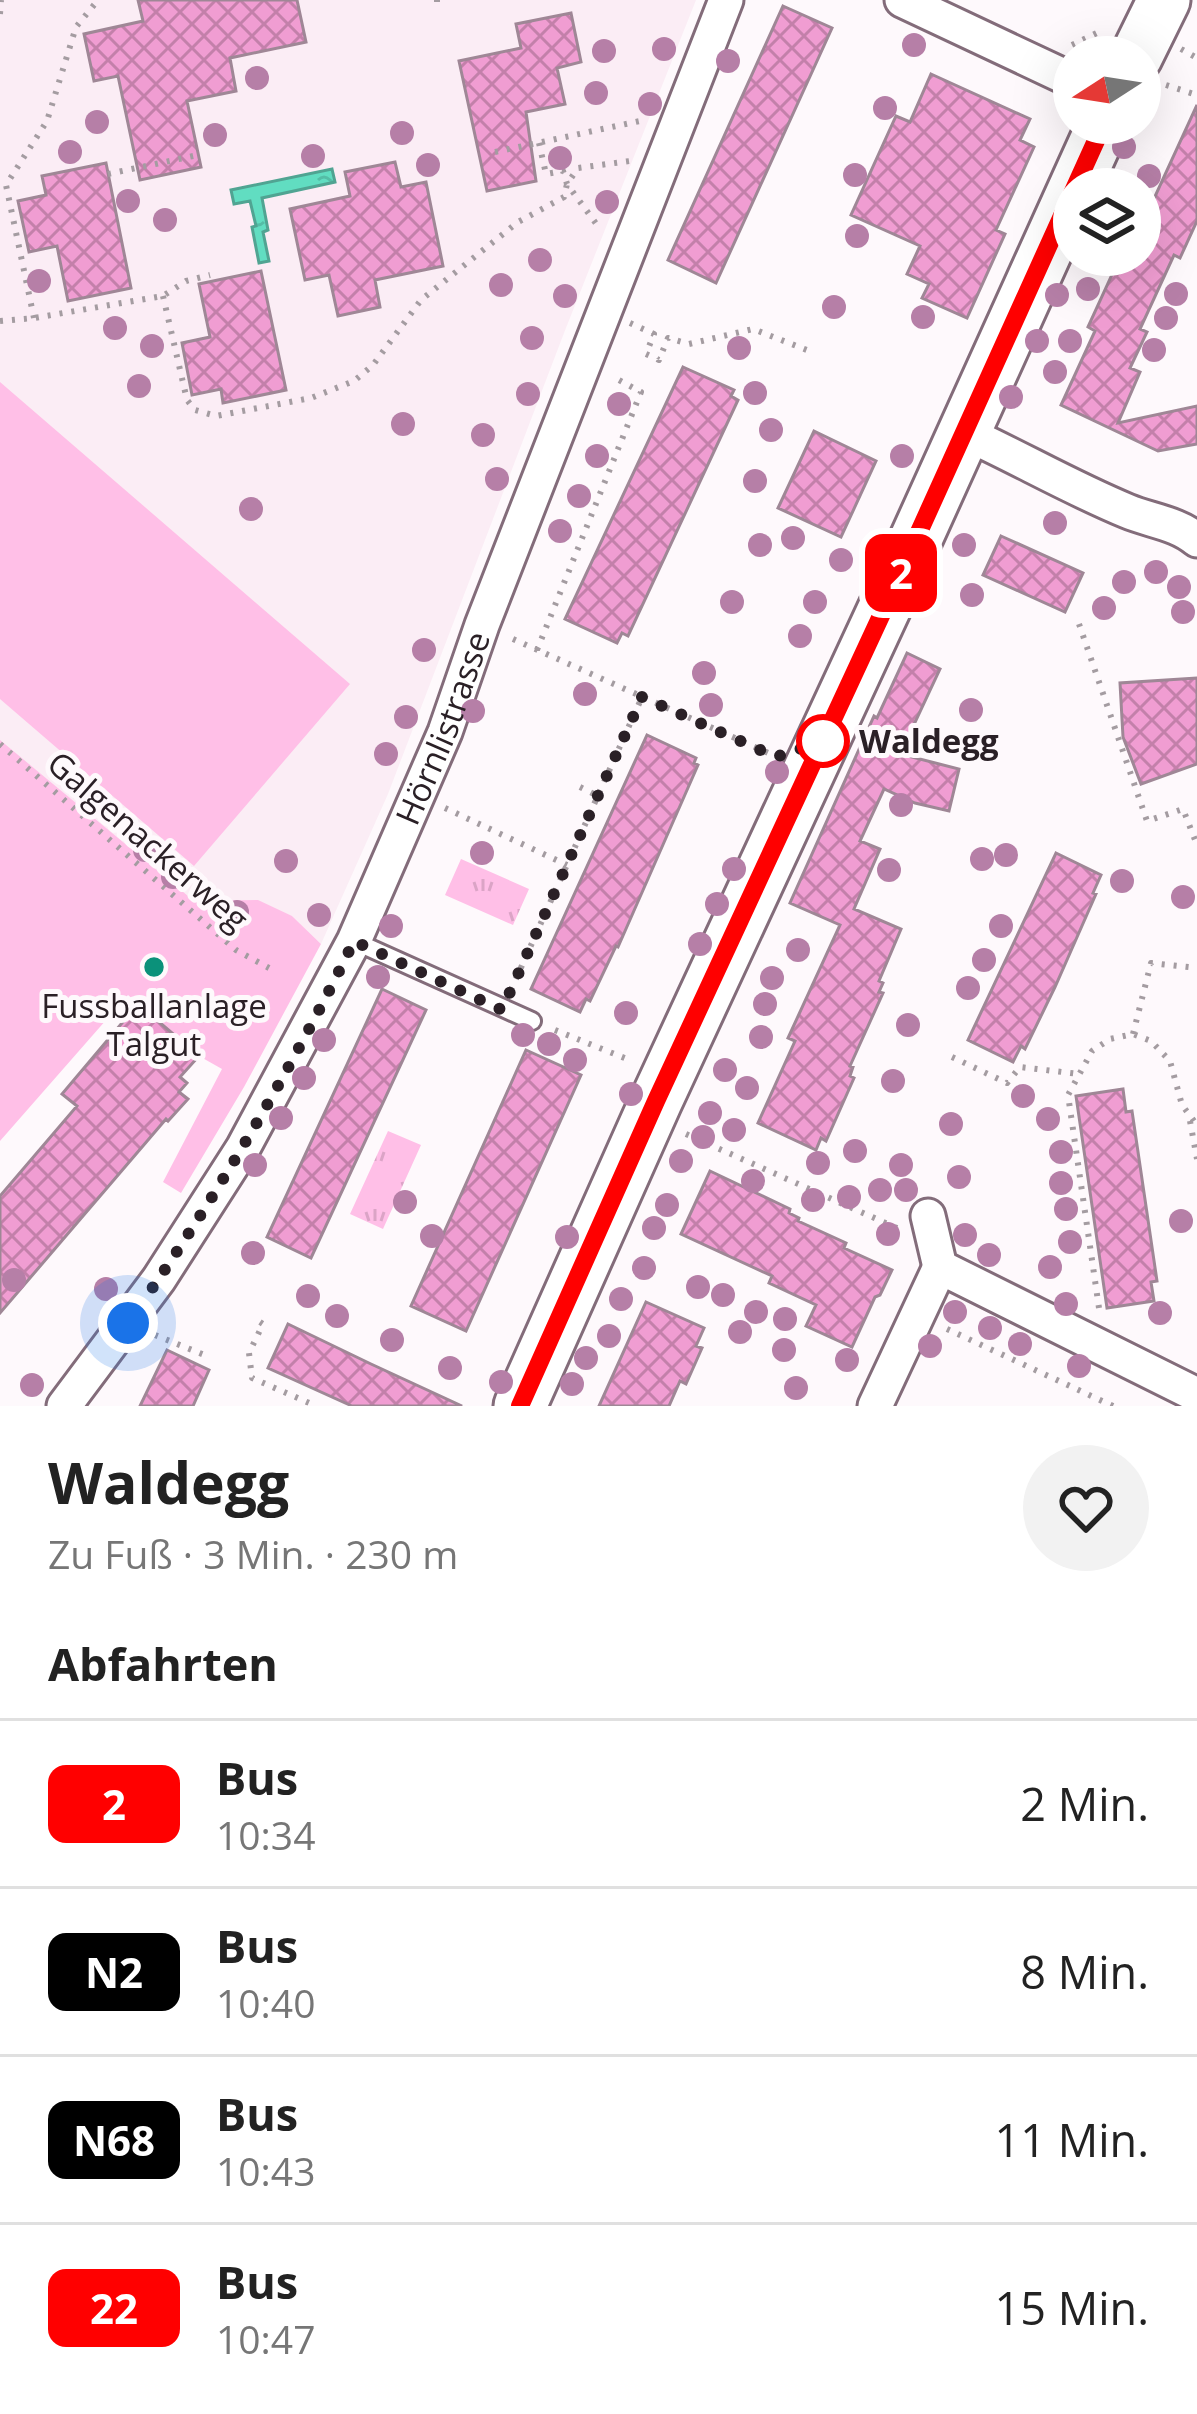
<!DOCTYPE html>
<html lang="de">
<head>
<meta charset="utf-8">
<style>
	body { margin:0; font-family:"Open Sans",sans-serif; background:#f2f2f2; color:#222; height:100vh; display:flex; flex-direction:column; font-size:45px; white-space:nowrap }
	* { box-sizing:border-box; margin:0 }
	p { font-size:39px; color:#767676 }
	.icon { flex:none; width:66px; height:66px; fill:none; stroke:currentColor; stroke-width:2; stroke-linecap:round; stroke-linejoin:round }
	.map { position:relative; height:1406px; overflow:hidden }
	.panel { display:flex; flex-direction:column; background:#fff; flex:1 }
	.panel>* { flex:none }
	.badge { padding:0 24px; border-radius:18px; font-size:42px; line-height:78px }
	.needle { width:78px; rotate:258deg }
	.buttons { position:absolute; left:1053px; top:36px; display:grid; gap:24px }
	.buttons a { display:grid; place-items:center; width:108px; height:108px; border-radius:50%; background:#fff; box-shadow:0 12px 48px #0002; font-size:60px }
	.you { position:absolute; width:60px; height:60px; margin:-30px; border:9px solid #fff; border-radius:50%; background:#1a73e8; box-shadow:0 0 0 18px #1a73e833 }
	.map>.badge { position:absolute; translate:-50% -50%; box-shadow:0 0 0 6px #fff }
	h2 { padding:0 48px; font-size:45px; line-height:108px }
	.round { display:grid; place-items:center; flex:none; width:126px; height:126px; border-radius:63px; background:#f2f2f2 }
	.overview { display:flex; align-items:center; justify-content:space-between; height:204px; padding:0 48px }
	h1 { font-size:57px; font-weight:700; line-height:90px }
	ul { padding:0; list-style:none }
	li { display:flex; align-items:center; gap:36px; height:168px; padding:0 48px; border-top:3px solid #e0e0e0 }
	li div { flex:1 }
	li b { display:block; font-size:45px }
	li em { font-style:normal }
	li .badge { min-width:132px; font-weight:700; text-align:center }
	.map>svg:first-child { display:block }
	.built { fill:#fbedf5 }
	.grass { fill:url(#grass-tufts) }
	.pitch { fill:#ffbfe7 }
	.water { fill:url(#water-ripples); stroke:#50a492; stroke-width:3 }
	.building { fill:url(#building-cross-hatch); stroke:#9f8796; stroke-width:3 }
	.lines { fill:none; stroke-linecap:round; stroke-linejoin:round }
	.lane-casing { stroke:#836c7a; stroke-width:22 }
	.street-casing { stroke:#836c7a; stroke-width:39 }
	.primary-casing { stroke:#836c7a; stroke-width:57 }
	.path { stroke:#a49ca1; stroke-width:6; stroke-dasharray:3 9; stroke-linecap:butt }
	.lane { stroke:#fff; stroke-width:16 }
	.street { stroke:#fff; stroke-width:33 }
	.primary { stroke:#fff; stroke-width:51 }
	.tree { fill:#b67fa7 }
	.line-casing { stroke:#fff; stroke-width:27 }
	.line { stroke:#f00; stroke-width:18 }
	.walk { stroke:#2a2026; stroke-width:12; stroke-dasharray:0 21.6 }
	.stop-dot { fill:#fff; stroke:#f00; stroke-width:6 }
	.poi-dot { fill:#0b917a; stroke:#fef9fc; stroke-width:4.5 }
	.labels { text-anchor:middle; stroke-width:10; stroke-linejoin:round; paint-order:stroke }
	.street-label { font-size:33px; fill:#2a2026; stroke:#fef9fc }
	.stop-label { font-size:33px; font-weight:bold; fill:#2a2026; stroke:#fef9fc; text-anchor:start }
	.poi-label { font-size:33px; fill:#2a2026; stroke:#fef9fc }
</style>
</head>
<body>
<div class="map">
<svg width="1197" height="1406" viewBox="0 0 1197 1406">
	<defs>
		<pattern id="grass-tufts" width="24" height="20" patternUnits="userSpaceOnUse" patternTransform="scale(3)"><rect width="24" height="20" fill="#ffbfe7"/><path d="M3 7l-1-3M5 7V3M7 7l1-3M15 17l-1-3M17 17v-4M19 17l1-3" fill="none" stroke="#dba4c6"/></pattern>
		<pattern id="water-ripples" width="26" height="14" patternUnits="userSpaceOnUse" patternTransform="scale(3)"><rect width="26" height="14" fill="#61ddc1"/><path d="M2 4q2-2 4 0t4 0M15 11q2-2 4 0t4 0" fill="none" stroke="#54bda6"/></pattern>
		<pattern id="building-cross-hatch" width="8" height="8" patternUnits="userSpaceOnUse" patternTransform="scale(3)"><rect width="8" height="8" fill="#f09dd2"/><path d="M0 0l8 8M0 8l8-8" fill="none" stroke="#c380aa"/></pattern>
	</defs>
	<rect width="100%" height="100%" fill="#fef9fc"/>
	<!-- built -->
	<path class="built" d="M0 0H696L564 333 388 794 321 944 292 916 182 901 0 744Z"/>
	<!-- grass -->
	<path class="grass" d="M461 859 529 889 513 925 445 895Z
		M388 1131 421 1145 383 1229 350 1214Z"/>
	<!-- pitch -->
	<path class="pitch" d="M0 382 350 684 194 866 0 699Z
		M0 740 194 901 258 900 292 916 321 944 244 1087 181 1193 163 1182 222 1069 199 1056 128 995 0 1141Z"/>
	<!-- water -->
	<path class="water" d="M332 169 335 182 262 198 268 230 263 232 269 261 259 263 252 227 256 226 250 201 234 204 231 190Z"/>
	<!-- building -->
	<path class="building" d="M138 0H297L306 42 230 58 236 91 187 101 201 167 140 180 118 76 94 81 84 34 143 21Z
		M783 6 832 28 716 283 668 260Z
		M571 13 581 62 557 68 565 104 526 112 536 181 487 191 459 61 521 48 516 24Z
		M931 74 1030 119 1020 140 1034 147 996 230 1005 234 967 318 922 298 929 284 907 274 920 246 851 215 896 116 910 122Z
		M1197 105V221L1180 258 1174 255 1140 329 1147 332 1130 368 1140 372 1118 423 1197 406V444L1158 451 1061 405 1095 331 1088 327 1121 255H1140V229Z
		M395 162 401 187 426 182 443 266 375 280 380 307 338 316 329 275 305 280 290 209 350 196 345 172Z
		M106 163 131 288 68 301 57 246 29 252 18 201 46 195 42 176Z
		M261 271 286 390 223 403 221 389 192 395 182 343 210 337 199 284Z
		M683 367 734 390 731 396 738 400 628 636 622 633 617 643 565 619Z
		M814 431 876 461 841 537 778 508Z
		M1001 536 1083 573 1065 612 983 575Z
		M907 653 940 669 910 733 913 734 904 755 959 769 949 811 915 803 884 789 860 841 880 849 854 909 901 929 879 981 883 983 879 992 883 993 850 1066 853 1067 850 1076 854 1078 826 1141 821 1138 816 1150 758 1123 795 1041 788 1038 840 925 790 903 874 716 877 718Z
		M1197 678V764L1141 784 1123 737 1120 683Z
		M647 735 696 758 694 763 698 765 618 947 616 946 590 1001 586 999 580 1012 531 989Z
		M1056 853 1101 875 1093 893 1096 894 1055 987 1025 1049 1021 1046 1013 1062 968 1040Z
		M382 989 426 1010 311 1258 267 1237Z
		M138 1004 199 1056 180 1077 187 1083 179 1092 188 1099 168 1121 166 1119 0 1313V1196L77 1106 62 1094Z
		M526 1050 581 1075 466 1331 411 1306Z
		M1123 1089 1126 1112 1132 1111 1157 1281 1151 1282 1154 1301 1107 1308 1076 1096Z
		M710 1171 790 1209 789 1213 799 1218 798 1221 846 1243 844 1248 892 1270 880 1295 875 1297 852 1347 806 1326 816 1305 769 1283 772 1276 681 1234Z
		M646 1302 704 1328 696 1346 702 1348 686 1384 680 1381 669 1406H599Z
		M288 1324 371 1364 462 1406H352L268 1368Z
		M167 1350 209 1370 193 1406H140Z"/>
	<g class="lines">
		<!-- lane casing -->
		<g class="lane-casing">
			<path id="lane" d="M354 941 532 1021"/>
		</g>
		<!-- street casing -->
		<g class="street-casing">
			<g id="street">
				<path d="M902 0 1074 81"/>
				<path d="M963 432C1018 457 1071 488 1127 511 1151 521 1177 523 1197 540"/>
				<path d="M928 1216 940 1267 1197 1395"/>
				<path id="s1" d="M64 1406 159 1279 243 1148 354 941 445 732 482 625 726 0"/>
				<path d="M875 1406 940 1267"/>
			</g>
		</g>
		<!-- primary casing -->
		<g class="primary-casing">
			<path id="primary" d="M1136 57 1164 0
				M520 1406 656 1101 886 605 1104 123"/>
		</g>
		<!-- path -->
		<path class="path" d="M437 0V2
			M0 14 1 0
			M1072 45 1101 31
			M1181 49 1197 58
			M1166 85 1197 95
			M539 143 546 174 563 171 567 184 600 229
			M495 152 640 121 647 124
			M108 174 198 155
			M163 296 187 400 195 410 216 416 311 398 354 381 373 365 421 300 518 222 564 197 567 184 578 168 630 161
			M34 318 6 185 47 121 76 27 98 0
			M0 321 34 318 163 296 186 281 210 275
			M630 323 654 334 646 354 659 360 668 338 689 344 753 329 812 352
			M1079 624 1147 821 1183 809 1197 845
			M513 639 775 756
			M537 650 641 392 615 378
			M0 744 236 950 269 968
			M580 787 598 796
			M445 808 567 865
			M511 990 642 697
			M555 1030 632 1061
			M1133 1034 1151 963 1197 968
			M952 1057 1007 1083 1020 1067 1079 1074
			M1190 1121 1197 1159
			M686 1134 899 1229
			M1099 1308 1068 1095 1092 1051 1110 1039 1133 1034 1151 1041 1170 1061 1182 1105 1197 1125
			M260 1322 263 1324 249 1353 252 1378 316 1406
			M947 1329 1113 1406
			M155 1335 207 1356"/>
		<!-- lane -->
		<use href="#lane" class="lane"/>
		<!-- street -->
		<use href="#street" class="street"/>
		<!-- primary -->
		<use href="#primary" class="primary"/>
	</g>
	<!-- trees -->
	<g class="tree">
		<circle cx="914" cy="45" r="12"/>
		<circle cx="664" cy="49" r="12"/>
		<circle cx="604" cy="51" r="12"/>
		<circle cx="728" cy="61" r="12"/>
		<circle cx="257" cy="78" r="12"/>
		<circle cx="596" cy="93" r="12"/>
		<circle cx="650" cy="104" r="12"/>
		<circle cx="885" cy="108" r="12"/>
		<circle cx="97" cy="122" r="12"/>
		<circle cx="402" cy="133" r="12"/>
		<circle cx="215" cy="135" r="12"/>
		<circle cx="1124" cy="147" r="12"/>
		<circle cx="70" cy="152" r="12"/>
		<circle cx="313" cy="156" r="12"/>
		<circle cx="560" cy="158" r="12"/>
		<circle cx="428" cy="165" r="12"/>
		<circle cx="855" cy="175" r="12"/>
		<circle cx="1149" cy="176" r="12"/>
		<circle cx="128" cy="201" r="12"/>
		<circle cx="607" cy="202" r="12"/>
		<circle cx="165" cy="220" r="12"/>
		<circle cx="857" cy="236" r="12"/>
		<circle cx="540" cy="260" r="12"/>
		<circle cx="39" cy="281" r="12"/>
		<circle cx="501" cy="285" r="12"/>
		<circle cx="1088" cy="289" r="12"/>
		<circle cx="1176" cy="294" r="12"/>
		<circle cx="1057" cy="295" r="12"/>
		<circle cx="565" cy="296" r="12"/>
		<circle cx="834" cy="307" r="12"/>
		<circle cx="923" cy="317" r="12"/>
		<circle cx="1166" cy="318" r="12"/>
		<circle cx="115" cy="328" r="12"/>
		<circle cx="532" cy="338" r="12"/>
		<circle cx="1037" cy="341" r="12"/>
		<circle cx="1070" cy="341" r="12"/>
		<circle cx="152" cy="346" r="12"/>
		<circle cx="739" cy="348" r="12"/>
		<circle cx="1154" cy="350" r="12"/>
		<circle cx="1055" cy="372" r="12"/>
		<circle cx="139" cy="386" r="12"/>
		<circle cx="755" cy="393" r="12"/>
		<circle cx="528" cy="394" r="12"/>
		<circle cx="1011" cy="397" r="12"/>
		<circle cx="619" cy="404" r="12"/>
		<circle cx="403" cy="424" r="12"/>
		<circle cx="771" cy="430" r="12"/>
		<circle cx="483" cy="435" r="12"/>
		<circle cx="597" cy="456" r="12"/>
		<circle cx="902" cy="456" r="12"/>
		<circle cx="497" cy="479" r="12"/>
		<circle cx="755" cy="481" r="12"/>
		<circle cx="579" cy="496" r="12"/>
		<circle cx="251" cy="509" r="12"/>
		<circle cx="1055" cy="523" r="12"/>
		<circle cx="560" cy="531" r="12"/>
		<circle cx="793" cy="538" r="12"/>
		<circle cx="760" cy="545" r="12"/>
		<circle cx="964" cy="545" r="12"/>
		<circle cx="841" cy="560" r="12"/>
		<circle cx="1156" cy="572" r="12"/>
		<circle cx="1124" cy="582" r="12"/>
		<circle cx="1179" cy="587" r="12"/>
		<circle cx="972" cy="595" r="12"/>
		<circle cx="732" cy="602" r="12"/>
		<circle cx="815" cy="602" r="12"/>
		<circle cx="1104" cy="608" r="12"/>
		<circle cx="1183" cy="612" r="12"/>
		<circle cx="800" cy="636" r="12"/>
		<circle cx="424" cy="650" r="12"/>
		<circle cx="704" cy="673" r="12"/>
		<circle cx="585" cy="694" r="12"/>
		<circle cx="711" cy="705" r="12"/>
		<circle cx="971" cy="710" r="12"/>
		<circle cx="473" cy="711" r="12"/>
		<circle cx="406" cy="717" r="12"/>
		<circle cx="386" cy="754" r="12"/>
		<circle cx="777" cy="772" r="12"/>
		<circle cx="901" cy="805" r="12"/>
		<circle cx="145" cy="850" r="12"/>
		<circle cx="482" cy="853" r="12"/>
		<circle cx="1006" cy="855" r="12"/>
		<circle cx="982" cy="859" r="12"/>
		<circle cx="286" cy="861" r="12"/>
		<circle cx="734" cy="869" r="12"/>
		<circle cx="889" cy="870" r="12"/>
		<circle cx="173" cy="877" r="12"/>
		<circle cx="1122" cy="881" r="12"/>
		<circle cx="1183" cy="897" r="12"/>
		<circle cx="717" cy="904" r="12"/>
		<circle cx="237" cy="912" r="12"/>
		<circle cx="319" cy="915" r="12"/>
		<circle cx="391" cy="926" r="12"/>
		<circle cx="1001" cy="926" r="12"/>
		<circle cx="700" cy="944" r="12"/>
		<circle cx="798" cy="950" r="12"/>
		<circle cx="984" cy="960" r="12"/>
		<circle cx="378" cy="977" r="12"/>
		<circle cx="772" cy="978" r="12"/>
		<circle cx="968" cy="988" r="12"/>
		<circle cx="765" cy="1004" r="12"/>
		<circle cx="626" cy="1013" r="12"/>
		<circle cx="908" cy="1025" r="12"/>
		<circle cx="523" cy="1035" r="12"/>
		<circle cx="761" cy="1037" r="12"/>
		<circle cx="324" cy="1040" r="12"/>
		<circle cx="549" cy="1044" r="12"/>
		<circle cx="575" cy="1060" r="12"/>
		<circle cx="725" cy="1070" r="12"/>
		<circle cx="304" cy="1078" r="12"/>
		<circle cx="893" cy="1081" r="12"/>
		<circle cx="747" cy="1088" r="12"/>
		<circle cx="631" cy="1094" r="12"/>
		<circle cx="1023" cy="1096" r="12"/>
		<circle cx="710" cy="1113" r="12"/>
		<circle cx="281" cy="1118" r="12"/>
		<circle cx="1048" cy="1119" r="12"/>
		<circle cx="951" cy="1124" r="12"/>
		<circle cx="734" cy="1130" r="12"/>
		<circle cx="703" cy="1137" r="12"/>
		<circle cx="855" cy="1151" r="12"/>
		<circle cx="1061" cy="1152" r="12"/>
		<circle cx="681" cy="1161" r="12"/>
		<circle cx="818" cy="1163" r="12"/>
		<circle cx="255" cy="1165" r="12"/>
		<circle cx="901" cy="1165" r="12"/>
		<circle cx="959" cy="1177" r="12"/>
		<circle cx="753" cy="1181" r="12"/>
		<circle cx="1061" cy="1183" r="12"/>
		<circle cx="880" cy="1190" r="12"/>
		<circle cx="906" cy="1190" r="12"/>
		<circle cx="849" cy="1197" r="12"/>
		<circle cx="813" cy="1200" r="12"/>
		<circle cx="405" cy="1202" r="12"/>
		<circle cx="667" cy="1205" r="12"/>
		<circle cx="1066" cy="1209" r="12"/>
		<circle cx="1181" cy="1221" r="12"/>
		<circle cx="654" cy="1228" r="12"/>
		<circle cx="888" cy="1234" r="12"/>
		<circle cx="965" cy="1235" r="12"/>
		<circle cx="432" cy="1236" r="12"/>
		<circle cx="567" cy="1237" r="12"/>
		<circle cx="1070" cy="1242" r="12"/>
		<circle cx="253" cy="1253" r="12"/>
		<circle cx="989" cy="1255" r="12"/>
		<circle cx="1050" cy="1267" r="12"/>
		<circle cx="644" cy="1268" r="12"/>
		<circle cx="14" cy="1280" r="12"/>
		<circle cx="698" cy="1287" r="12"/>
		<circle cx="106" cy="1289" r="12"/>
		<circle cx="723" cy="1295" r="12"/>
		<circle cx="308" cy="1296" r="12"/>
		<circle cx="621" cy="1299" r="12"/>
		<circle cx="1066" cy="1304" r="12"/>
		<circle cx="756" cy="1312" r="12"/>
		<circle cx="955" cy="1312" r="12"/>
		<circle cx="1160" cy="1313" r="12"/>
		<circle cx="337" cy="1316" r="12"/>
		<circle cx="785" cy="1319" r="12"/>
		<circle cx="990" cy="1328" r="12"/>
		<circle cx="740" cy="1332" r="12"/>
		<circle cx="609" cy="1336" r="12"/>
		<circle cx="392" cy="1340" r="12"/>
		<circle cx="1020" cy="1344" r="12"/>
		<circle cx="930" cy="1346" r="12"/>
		<circle cx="784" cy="1350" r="12"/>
		<circle cx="586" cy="1358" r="12"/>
		<circle cx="847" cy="1360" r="12"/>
		<circle cx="1079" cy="1366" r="12"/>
		<circle cx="450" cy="1368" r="12"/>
		<circle cx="501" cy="1382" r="12"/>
		<circle cx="572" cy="1384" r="12"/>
		<circle cx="32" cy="1385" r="12"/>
		<circle cx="796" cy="1388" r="12"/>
	</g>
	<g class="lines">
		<!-- line casing -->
		<g class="line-casing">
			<path id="line" d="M520 1406 656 1101 886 605 1104 123"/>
		</g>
		<!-- line -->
		<use href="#line" class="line"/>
		<!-- walk -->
		<path class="walk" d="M128 1323C213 1203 289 1074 354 941L502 1010 642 697 776 757 823 741"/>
	</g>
	<!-- markers -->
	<circle class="stop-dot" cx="823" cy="741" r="24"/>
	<circle class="poi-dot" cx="154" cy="967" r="12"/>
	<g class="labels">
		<!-- street labels -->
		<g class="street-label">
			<text dy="12" stroke="none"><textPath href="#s1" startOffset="780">Hörnlistrasse</textPath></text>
			<text transform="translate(148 841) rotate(41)" y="12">Galgenackerweg</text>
		</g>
		<!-- stop labels -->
		<g class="stop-label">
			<text x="859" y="753">Waldegg</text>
		</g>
		<!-- poi labels -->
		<g class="poi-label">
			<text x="154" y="1018">Fussballanlage<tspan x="154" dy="38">Talgut</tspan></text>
		</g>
	</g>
</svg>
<div class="buttons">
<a><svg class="needle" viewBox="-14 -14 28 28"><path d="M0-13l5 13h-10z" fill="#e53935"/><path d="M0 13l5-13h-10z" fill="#767676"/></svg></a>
<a><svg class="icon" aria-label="layers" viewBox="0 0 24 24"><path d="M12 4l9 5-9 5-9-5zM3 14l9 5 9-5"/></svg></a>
</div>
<div class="you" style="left:128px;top:1323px"></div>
<b class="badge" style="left:901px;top:573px;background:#f00;color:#fff">2</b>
</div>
<section class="panel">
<div class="overview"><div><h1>Waldegg</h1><p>Zu Fuß · 3 Min. · 230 m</p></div><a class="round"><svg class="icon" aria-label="heart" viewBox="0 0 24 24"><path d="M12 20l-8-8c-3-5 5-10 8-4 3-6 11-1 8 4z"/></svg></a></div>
<h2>Abfahrten</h2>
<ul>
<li><span class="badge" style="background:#f00;color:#fff">2</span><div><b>Bus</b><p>10:34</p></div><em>2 Min.</em></li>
<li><span class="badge" style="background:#000;color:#fff">N2</span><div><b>Bus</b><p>10:40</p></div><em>8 Min.</em></li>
<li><span class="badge" style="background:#000;color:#fff">N68</span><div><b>Bus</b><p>10:43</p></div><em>11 Min.</em></li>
<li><span class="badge" style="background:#f00;color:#fff">22</span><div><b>Bus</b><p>10:47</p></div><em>15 Min.</em></li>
</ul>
</section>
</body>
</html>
